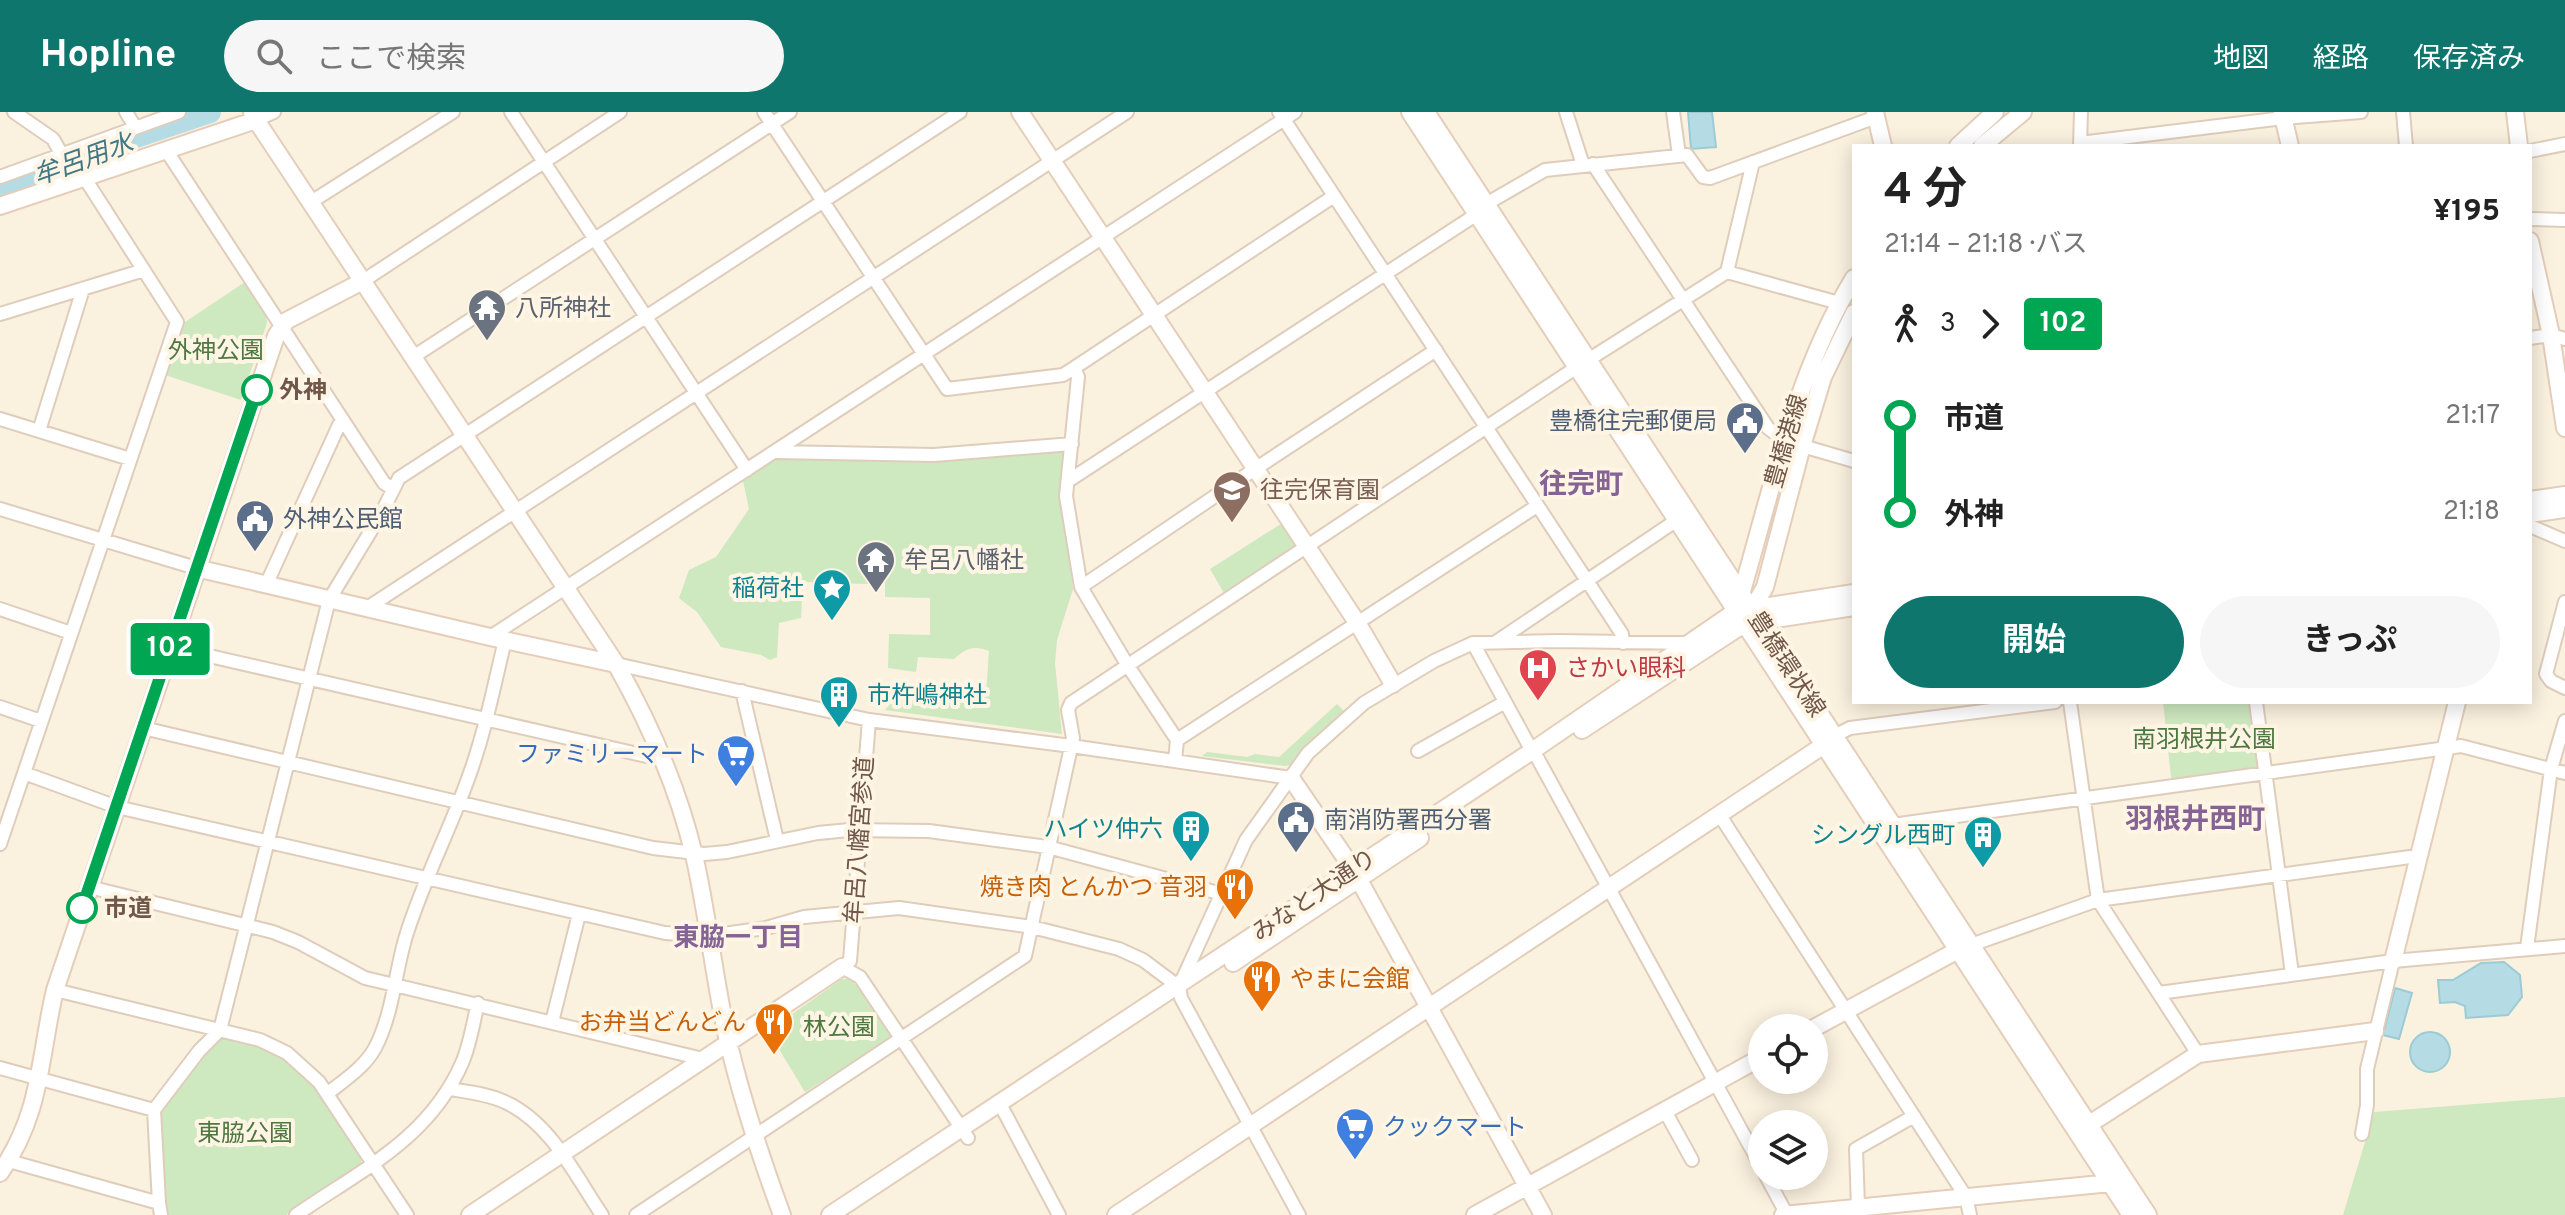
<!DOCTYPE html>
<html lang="ja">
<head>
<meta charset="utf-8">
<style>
	body { margin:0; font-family:Overpass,"Noto Sans JP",sans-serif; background:#f6f6f6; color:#222; height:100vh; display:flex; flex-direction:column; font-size:30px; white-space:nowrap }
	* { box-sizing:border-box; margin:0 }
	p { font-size:26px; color:#767676 }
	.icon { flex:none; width:44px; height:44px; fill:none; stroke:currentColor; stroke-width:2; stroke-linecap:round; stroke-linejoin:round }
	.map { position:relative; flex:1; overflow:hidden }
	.sheet { position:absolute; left:1852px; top:32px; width:680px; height:560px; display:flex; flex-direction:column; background:#fff; border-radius:0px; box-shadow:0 4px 20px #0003 }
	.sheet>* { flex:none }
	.badge { padding:0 16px; border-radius:6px; font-size:28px; line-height:52px }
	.tools { position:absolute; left:1748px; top:902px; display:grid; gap:16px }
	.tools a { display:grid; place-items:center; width:80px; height:80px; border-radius:50%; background:#fff; box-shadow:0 4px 20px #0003; font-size:40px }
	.map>.badge { position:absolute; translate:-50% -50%; box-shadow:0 0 0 4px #fff }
	.legs { display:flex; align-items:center; gap:12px; height:88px; padding:0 32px; font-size:26px }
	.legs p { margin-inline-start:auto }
	.head { display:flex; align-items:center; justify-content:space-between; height:136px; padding:0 32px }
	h1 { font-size:44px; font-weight:700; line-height:60px }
	.primary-button { display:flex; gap:16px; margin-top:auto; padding:16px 32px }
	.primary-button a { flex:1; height:92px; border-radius:48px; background:#0f766e; color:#fff; font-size:32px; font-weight:700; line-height:92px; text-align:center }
	.primary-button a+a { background:#f6f6f6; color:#222 }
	ul { padding:0 32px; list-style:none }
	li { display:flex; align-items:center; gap:28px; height:96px; font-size:30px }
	li i { display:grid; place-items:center; width:12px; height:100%; margin:0 10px; background:currentColor }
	li i::after { content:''; width:20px; height:20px; margin:-10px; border:6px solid; border-radius:50%; background:#fff }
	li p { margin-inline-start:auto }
	li:first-child i { background:linear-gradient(#0000 50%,currentColor 0) }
	li:last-child i { background:linear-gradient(currentColor 50%,#0000 0) }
	header { display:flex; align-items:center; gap:48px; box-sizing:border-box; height:112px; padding:0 40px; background:#0f766e; color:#fff }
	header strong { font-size:38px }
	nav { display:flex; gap:44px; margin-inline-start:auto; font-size:28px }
	.search { width:560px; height:72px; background:#f6f6f6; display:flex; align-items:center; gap:20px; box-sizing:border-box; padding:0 28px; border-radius:44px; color:#767676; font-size:30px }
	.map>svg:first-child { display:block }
	.green { fill:#cee8bf }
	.water { fill:#b5dce4; stroke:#9bcbd5; stroke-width:2 }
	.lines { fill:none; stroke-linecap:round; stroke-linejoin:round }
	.river { stroke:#b5dce4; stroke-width:22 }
	.street-casing { stroke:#dfcdbc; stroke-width:16 }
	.secondary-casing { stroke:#e4ceba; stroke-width:20 }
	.street { stroke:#fff; stroke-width:12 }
	.secondary { stroke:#fff; stroke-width:16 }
	.line-1-casing { stroke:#fff; stroke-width:18 }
	.line-1 { stroke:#00a651; stroke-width:12 }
	.stop-1-dot { fill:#fff; stroke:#00a651; stroke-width:4 }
	.labels { text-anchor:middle; stroke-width:8; stroke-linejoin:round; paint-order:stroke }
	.worship-label { font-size:24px; fill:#5b616d; stroke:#fff5e5; text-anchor:start }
	.park-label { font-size:24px; fill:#4f7740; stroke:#fff5e5 }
	.stop-label { font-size:24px; font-weight:bold; fill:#715748; stroke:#fff5e5; text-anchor:start }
	.service-label { font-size:24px; fill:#4e5e75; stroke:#fff5e5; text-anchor:start }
	.street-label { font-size:24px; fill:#715748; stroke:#fff5e5 }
	.education-label { font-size:24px; fill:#785e54; stroke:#fff5e5; text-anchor:start }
	.culture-label { font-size:24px; fill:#0d838f; stroke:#fff5e5; text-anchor:end }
	.health-label { font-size:24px; fill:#be3a42; stroke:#fff5e5; text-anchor:start }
	.shop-label { font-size:24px; fill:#366cbe; stroke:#fff5e5; text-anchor:end }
	.food-label { font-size:24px; fill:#c56008; stroke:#fff5e5; text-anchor:end }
	.water-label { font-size:26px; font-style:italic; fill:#427885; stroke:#fff5e5 }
	.neighbourhood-label { font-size:26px; font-weight:bold; fill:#856394; stroke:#fff5e5 }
	.quarter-label { font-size:28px; font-weight:bold; fill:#856394; stroke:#fff5e5 }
</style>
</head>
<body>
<header>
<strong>Hopline</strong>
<div class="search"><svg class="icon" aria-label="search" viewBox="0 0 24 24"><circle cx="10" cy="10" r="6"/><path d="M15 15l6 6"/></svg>ここで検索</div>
<nav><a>地図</a><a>経路</a><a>保存済み</a></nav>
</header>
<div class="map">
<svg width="2565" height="1103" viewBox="0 0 2565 1103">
	<rect width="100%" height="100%" fill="#fbf1df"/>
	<!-- green -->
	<path class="green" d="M245 170 266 202 267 211 241 288 165 263 182 212Z
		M1062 338 1065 340 1060 381 1073 477 1057 528 1055 551 1062 622 885 598 909 571 916 575 915 587 928 588 931 592 941 589 946 582 957 581 986 582 989 539C974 533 966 536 954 547L918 545 916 560 888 556 889 522 930 523V486L885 485V458H868V472L803 470 801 506 779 511 777 545 770 548 761 543 721 535 697 500 679 486 689 458 716 445 749 397 743 369 773 347 935 348Z
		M1284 410 1297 433 1224 481 1210 457Z
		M2163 590H2253L2259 658 2173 668 2171 665Z
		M1337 592 1344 599 1303 636 1290 653 1285 654 1202 644 1207 640 1247 645 1255 642 1279 645Z
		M842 867H852L892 925 805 980 768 919Z
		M220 926C234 929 249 930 263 935 310 954 334 1006 362 1046L360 1053 286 1103H166L159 999 204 941Z
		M2565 985V1103H2343L2374 1000Z"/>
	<!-- water -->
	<path class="water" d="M1688 0H1712L1716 35 1691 37Z
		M2504 850 2520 863 2522 885 2508 903 2466 906 2465 894 2455 890 2440 891 2438 868H2453L2481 851Z
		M2395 876 2412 881 2399 927 2383 923Z
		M2410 940a20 20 0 1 1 40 0a20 20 0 1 1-40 0Z"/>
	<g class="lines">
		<!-- river -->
		<path class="river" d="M0 78 127 28 210 0"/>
		<!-- street casing -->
		<g class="street-casing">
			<path id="street" d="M14 0 53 27 62 43
				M126 0 135 15
				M511 0 747 358
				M764 0 947 277 1063 263 1074 256
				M1279 0 1622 522 1623 531
				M1566 0 1583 53
				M1673 0 1679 43
				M2403 0 2406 34
				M256 8 274 0
				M2080 31 2283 6 2361 0
				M2080 34 2081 0
				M166 38 384 371 393 377
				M2530 39 2565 32
				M1593 52 1768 316 1785 329 1854 349
				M0 65 179 0
				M311 90 453 0
				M1486 92 1545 58 1687 43 1703 65 1710 66 1876 5
				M2530 107 2565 108
				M1727 160 1753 50
				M363 169 620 0
				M0 202 144 158
				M2530 226 2551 223 2565 227
				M413 245 790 0
				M0 307 130 347
				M39 319 83 177
				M776 340 934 343 1072 332
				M1068 369 1477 102
				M0 397 196 456
				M2530 414 2565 429
				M266 473 339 313 344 310
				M1081 475 1255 357 1436 238
				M2565 490 2546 562 2551 569 2565 576
				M367 496 1127 0
				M0 497 71 521
				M490 525 1295 0
				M1496 530 1677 408
				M1473 531 1532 639
				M170 535 664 648
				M616 552 869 608 1071 634 1291 666
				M742 579 777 728
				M2070 590 2098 788 2198 942
				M2256 590 2292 862
				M0 595 41 609
				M869 608 850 849 842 855 860 865 968 1026
				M143 616 653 736 704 742 727 740 818 721 849 718 929 719 1048 735 1222 782
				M1834 624 1850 616 2055 590
				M1177 628 1537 394
				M1418 639 1505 590
				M1538 647 1762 1056
				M1175 649 1177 628 1128 554 1081 475 1066 384 1078 265 1074 256 1334 84
				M24 661 117 695 665 821 709 824 766 816 804 805 899 796 1032 815 1119 837 1143 848 1179 875 1246 728 1308 641 1364 591 1434 549 1473 531 1559 529 1693 531
				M1719 702 1966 1085 1970 1103
				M1892 713 2461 634 2565 661
				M0 732 177 210 84 65
				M89 775 273 820 298 830 365 866 703 947
				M1971 833 2098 788 2410 745 2418 747
				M2527 836 2551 657 2565 609
				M1179 875 1181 886 1299 1103
				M55 878 260 928 287 941 319 970 407 1103
				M2159 881 2393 849 2565 834
				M552 910 579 802
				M0 956 154 998
				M450 977C468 980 488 982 505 990 550 1010 575 1063 602 1103
				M327 982C344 968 364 956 375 936 393 902 395 860 406 824 423 769 450 718 469 664 485 620 494 574 505 528
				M1000 992 1059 1103
				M1665 999 1692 1048
				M2362 1022 2367 993V957L2393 849
				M9 1049 159 1091
				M1766 1064 1786 1101
				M1858 1095 1856 1037 1914 1004
				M161 1103 159 1091 154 998 199 939 220 918 329 488 381 402 399 366 960 0
				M296 1103C361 1058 429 1027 462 951 470 933 473 911 478 891
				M636 1103 1025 844 1073 626 1068 598 1071 591 1577 255 1727 160 1839 191"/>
		</g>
		<!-- secondary casing -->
		<g class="secondary-casing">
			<path id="secondary" d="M1020 0 1358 512 1393 572
				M1410 0 2131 1103
				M1426 0 2148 1103
				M1875 0 1883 34
				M2282 0 2290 34
				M2515 0 2519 34
				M256 8 616 552C650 612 678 676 694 743 708 804 714 867 728 929 742 988 761 1046 782 1103
				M1958 34 1995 0
				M1982 34 2023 0
				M0 94 256 8 252 1
				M2530 129 2551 223 2565 316
				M2530 388 2565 383
				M2530 402 2565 397
				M196 456 490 525 616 552
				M1740 486C1772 378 1795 263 1854 166
				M1748 504 1765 475 1802 334 1823 265 1854 201
				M1582 618 1744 512 1854 495
				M1291 666 1353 757 1543 1103
				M2393 849 2457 590
				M1233 851 1420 726
				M1814 916 1958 838
				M2088 1013 2198 942 2375 919
				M0 1061C42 1001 39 946 55 878L276 224 286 209 363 169
				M470 1103 842 855
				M830 1103 1532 639 1736 499 1854 481
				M1116 1103 1824 633
				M1475 1103 1762 945
				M1783 1103 2111 1071"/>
		</g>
		<!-- street -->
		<use href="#street" class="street"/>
		<!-- secondary -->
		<use href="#secondary" class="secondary"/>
	</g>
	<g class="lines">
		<!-- line-1 casing -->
		<g class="line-1-casing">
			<path id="line-1" d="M82 796 257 278"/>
		</g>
		<!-- line-1 -->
		<use href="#line-1" class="line-1"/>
	</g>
	<!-- icons -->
	<defs>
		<g id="temple-pin" transform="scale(2)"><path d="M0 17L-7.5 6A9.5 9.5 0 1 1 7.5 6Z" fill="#6b7280" stroke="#fff5e5"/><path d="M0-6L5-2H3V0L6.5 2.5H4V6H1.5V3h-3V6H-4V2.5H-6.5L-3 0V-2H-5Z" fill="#fff"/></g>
		<g id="civic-pin" transform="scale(2)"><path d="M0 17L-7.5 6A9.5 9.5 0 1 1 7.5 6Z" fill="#5c6f8a" stroke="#fff5e5"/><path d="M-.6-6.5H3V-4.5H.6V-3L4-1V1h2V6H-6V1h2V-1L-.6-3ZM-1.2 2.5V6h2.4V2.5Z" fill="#fff"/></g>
		<g id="school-pin" transform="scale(2)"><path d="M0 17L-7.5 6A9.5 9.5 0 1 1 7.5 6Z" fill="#8d6e63" stroke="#fff5e5"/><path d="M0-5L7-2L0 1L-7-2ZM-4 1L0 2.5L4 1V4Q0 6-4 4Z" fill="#fff"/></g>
		<g id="sight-pin" transform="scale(2)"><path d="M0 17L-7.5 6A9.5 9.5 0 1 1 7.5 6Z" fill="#0f9aa8" stroke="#fff5e5"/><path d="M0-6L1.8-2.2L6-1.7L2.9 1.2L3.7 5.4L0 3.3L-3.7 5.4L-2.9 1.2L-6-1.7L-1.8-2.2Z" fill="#fff"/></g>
		<g id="hospital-pin" transform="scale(2)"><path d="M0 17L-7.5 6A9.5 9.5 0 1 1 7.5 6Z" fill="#e0444e" stroke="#fff5e5"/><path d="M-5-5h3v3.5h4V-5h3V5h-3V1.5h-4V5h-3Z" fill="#fff"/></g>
		<g id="building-pin" transform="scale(2)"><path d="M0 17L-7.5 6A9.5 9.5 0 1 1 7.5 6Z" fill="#0f9aa8" stroke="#fff5e5"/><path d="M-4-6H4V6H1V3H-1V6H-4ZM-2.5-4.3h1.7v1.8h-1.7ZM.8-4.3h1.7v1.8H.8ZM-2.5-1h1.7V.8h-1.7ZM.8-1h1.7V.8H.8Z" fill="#fff"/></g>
		<g id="supermarket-pin" transform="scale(2)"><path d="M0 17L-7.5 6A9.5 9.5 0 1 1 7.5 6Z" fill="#3f7fe0" stroke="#fff5e5"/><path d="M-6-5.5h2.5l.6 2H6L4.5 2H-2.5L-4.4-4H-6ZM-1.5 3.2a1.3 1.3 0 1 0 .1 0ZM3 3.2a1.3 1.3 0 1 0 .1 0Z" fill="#fff"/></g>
		<g id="restaurant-pin" transform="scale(2)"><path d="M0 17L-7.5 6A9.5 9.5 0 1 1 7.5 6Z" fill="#e8710a" stroke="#fff5e5"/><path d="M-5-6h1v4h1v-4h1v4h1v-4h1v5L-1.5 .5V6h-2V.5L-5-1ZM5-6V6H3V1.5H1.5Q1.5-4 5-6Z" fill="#fff"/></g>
	</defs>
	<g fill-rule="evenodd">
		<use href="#temple-pin" x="487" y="196"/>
		<use href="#civic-pin" x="1745" y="309"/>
		<use href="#school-pin" x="1232" y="378"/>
		<use href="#civic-pin" x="255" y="407"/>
		<use href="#temple-pin" x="876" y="448"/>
		<use href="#sight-pin" x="832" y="476"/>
		<use href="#hospital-pin" x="1538" y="556"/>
		<use href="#building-pin" x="839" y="583"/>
		<use href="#supermarket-pin" x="736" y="642"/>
		<use href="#civic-pin" x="1296" y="708"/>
		<use href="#building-pin" x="1191" y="717"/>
		<use href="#building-pin" x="1983" y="723"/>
		<use href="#restaurant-pin" x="1235" y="775"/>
		<use href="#restaurant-pin" x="1262" y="867"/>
		<use href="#restaurant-pin" x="774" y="910"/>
		<use href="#supermarket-pin" x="1355" y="1015"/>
	</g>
	<!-- markers -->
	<g class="stop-1-dot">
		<circle cx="257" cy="278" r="14"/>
		<circle cx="82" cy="796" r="14"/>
	</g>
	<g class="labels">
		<!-- worship labels -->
		<g class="worship-label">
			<text x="515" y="204">八所神社</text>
			<text x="904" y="456">牟呂八幡社</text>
		</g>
		<!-- park labels -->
		<g class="park-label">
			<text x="216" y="246">外神公園</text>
			<text x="2204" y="635">南羽根井公園</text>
			<text x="839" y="923">林公園</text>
			<text x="245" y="1029">東脇公園</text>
		</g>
		<!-- stop labels -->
		<g class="stop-label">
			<text x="279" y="286">外神</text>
			<text x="104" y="804">市道</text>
		</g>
		<!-- service labels -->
		<g class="service-label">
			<text x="1717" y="317" text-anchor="end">豊橋往完郵便局</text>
			<text x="283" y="415">外神公民館</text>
			<text x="1324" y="716">南消防署西分署</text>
		</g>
		<!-- street labels -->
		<g class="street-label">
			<text transform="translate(1786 329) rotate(-74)" y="8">豊橋港線</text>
			<text transform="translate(1787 552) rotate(57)" y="8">豊橋環状線</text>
			<text transform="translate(859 728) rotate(-86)" y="8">牟呂八幡宮参道</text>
			<text transform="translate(1314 783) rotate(-34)" y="8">みなと大通り</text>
		</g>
		<!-- education labels -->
		<g class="education-label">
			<text x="1260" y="386">往完保育園</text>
		</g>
		<!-- culture labels -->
		<g class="culture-label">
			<text x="804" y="484">稲荷社</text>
			<text x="867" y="591" text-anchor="start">市杵嶋神社</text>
			<text x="1163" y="725">ハイツ仲六</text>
			<text x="1955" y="731">シングル西町</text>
		</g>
		<!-- health labels -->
		<g class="health-label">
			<text x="1566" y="564">さかい眼科</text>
		</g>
		<!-- shop labels -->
		<g class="shop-label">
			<text x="708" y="650">ファミリーマート</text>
			<text x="1383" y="1023" text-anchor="start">クックマート</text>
		</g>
		<!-- food labels -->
		<g class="food-label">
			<text x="1207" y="783">焼き肉 とんかつ 音羽</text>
			<text x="1290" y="875" text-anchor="start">やまに会館</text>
			<text x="746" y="918">お弁当どんどん</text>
		</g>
		<!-- water labels -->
		<g class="water-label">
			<text transform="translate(83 47) rotate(-20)" y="9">牟呂用水</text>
		</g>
		<!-- neighbourhood labels -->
		<g class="neighbourhood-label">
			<text x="738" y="834">東脇一丁目</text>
		</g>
		<!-- quarter labels -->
		<g class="quarter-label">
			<text x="1581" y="381">往完町</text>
			<text x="2195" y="716">羽根井西町</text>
		</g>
	</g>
</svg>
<div class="tools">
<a><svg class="icon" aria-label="locate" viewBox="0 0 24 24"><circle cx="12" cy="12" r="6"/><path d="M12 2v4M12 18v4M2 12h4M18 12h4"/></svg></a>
<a><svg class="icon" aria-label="layers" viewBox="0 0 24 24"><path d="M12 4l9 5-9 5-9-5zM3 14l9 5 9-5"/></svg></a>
</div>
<b class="badge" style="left:170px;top:537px;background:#00a651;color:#fff">102</b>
<section class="sheet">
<div class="head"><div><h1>4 分</h1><p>21:14 – 21:18 · バス</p></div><b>¥195</b></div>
<div class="legs"><svg class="icon" aria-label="walk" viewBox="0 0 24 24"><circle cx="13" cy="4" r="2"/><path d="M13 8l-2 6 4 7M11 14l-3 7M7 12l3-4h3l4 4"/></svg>3<svg class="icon" aria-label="forward" viewBox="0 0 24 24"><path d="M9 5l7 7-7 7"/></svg><b class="badge" style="background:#00a651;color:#fff">102</b></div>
<ul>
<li><i style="color:#00a651"></i><b>市道</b><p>21:17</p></li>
<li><i style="color:#00a651"></i><b>外神</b><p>21:18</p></li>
</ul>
<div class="primary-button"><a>開始</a><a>きっぷ</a></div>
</section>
</div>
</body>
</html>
